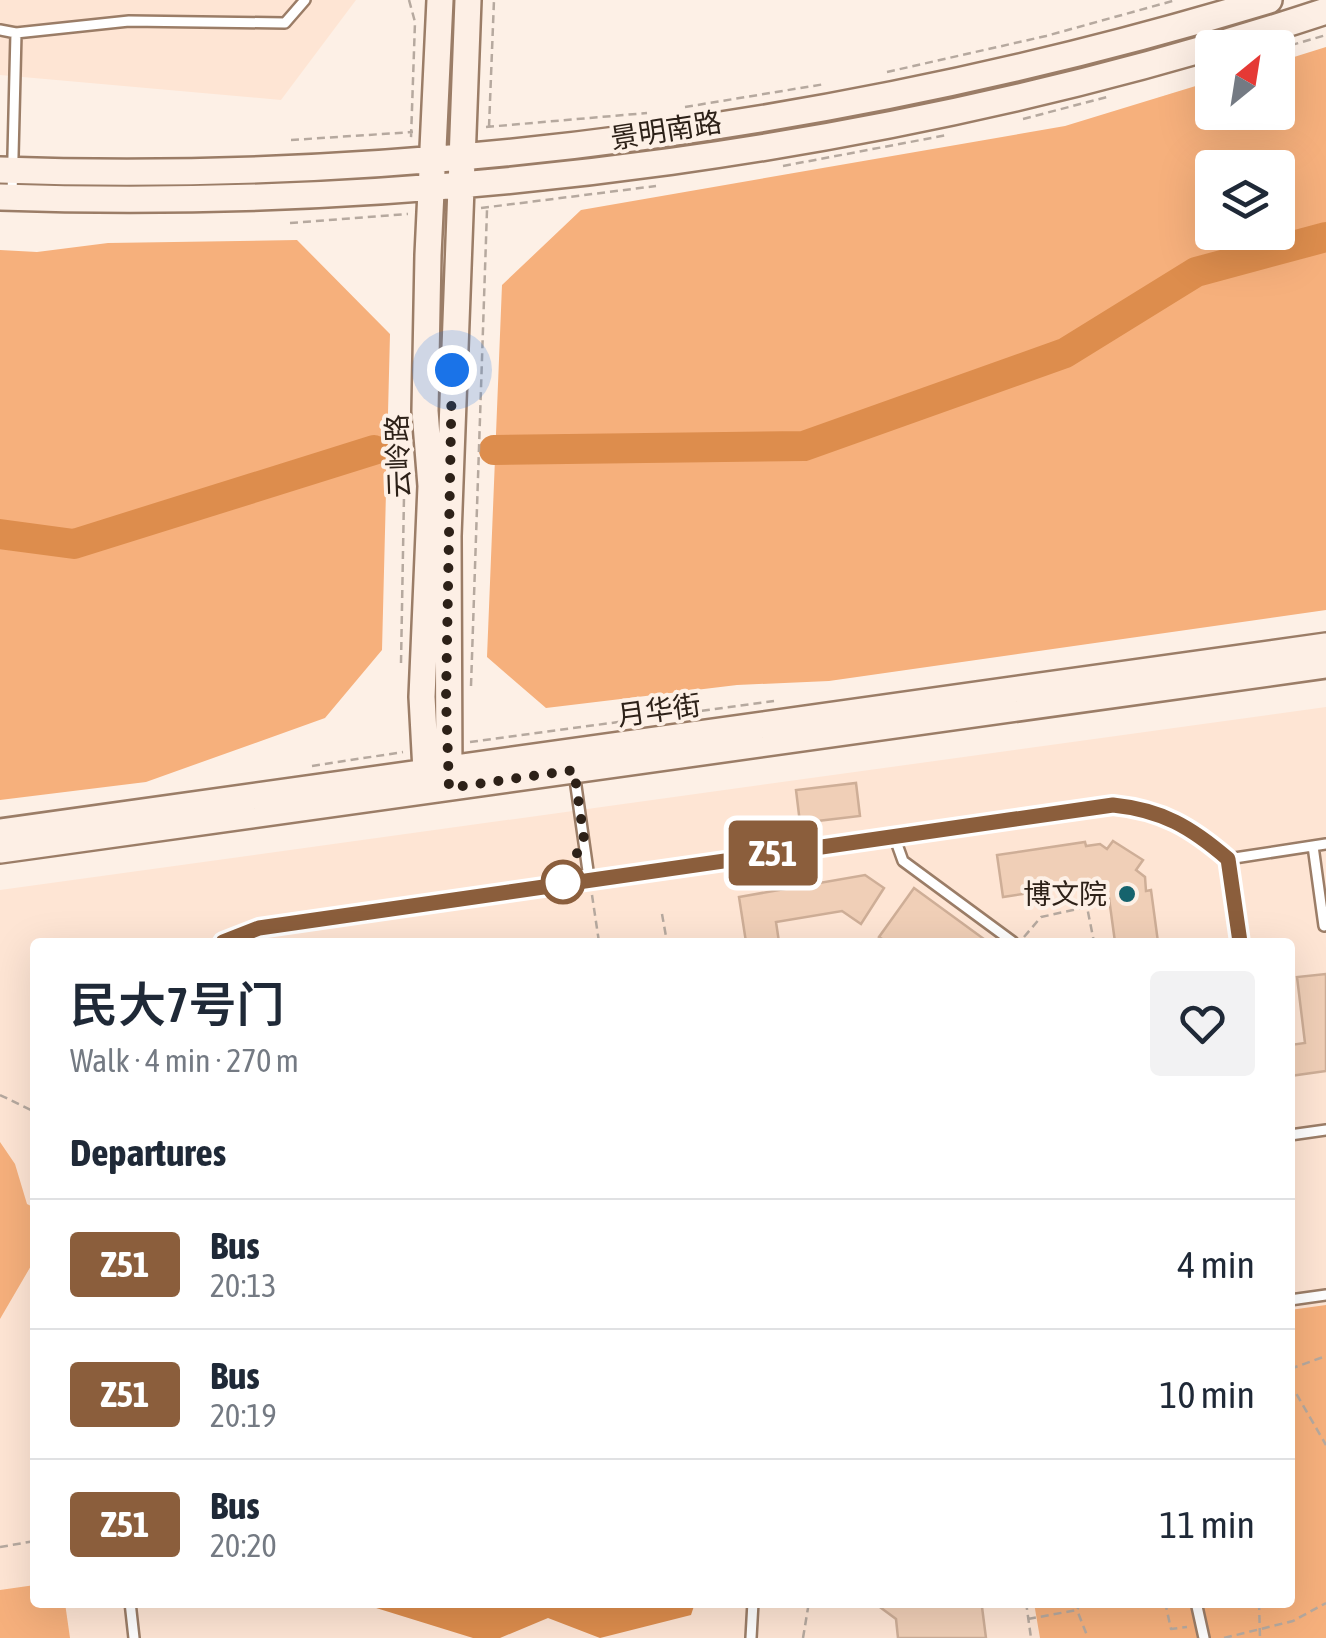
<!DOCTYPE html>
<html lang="en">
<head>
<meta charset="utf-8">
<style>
	body { margin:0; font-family:"Asap Condensed","Noto Sans SC",sans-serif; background:#f2f2f3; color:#1f2937; height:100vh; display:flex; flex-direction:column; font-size:38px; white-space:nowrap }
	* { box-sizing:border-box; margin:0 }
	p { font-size:32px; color:#747a83 }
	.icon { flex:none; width:55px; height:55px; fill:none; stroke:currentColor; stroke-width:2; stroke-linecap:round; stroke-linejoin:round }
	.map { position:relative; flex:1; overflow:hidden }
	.side { position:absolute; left:30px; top:938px; width:1265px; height:670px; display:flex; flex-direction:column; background:#fff; border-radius:10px; box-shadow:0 10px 40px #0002 }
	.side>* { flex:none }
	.badge { padding:0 20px; border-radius:8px; font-size:35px; line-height:65px }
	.needle { width:65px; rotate:30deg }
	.tools { position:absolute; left:1195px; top:30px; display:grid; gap:20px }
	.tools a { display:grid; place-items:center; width:100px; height:100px; border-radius:10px; background:#fff; box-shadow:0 10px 40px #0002; font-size:50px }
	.you { position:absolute; width:50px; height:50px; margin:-25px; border:8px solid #fff; border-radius:50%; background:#1a73e8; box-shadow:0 0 0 15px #1a73e833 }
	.map>.badge { position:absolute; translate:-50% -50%; box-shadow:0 0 0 5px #fff }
	h2 { padding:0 40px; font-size:38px; line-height:90px }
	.round { display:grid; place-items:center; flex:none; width:105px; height:105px; border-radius:10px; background:#f2f2f3 }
	.headline { display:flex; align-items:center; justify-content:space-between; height:170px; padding:0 40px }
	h1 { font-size:48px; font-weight:600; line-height:75px }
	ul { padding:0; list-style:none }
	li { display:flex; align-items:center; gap:30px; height:130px; padding:0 40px; border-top:2px solid #e0e1e3 }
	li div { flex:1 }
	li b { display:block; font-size:38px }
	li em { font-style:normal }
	li .badge { min-width:110px; font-weight:700; text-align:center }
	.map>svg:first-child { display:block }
	.built { fill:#fee5d4; fill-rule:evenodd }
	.green { fill:#f6b07c; fill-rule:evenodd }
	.water { fill:#dd8d4d }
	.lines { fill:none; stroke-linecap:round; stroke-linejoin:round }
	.river { stroke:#dd8d4d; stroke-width:30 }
	.building { fill:#f0cfb7; stroke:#ceae97; stroke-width:2.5 }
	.lane-casing { stroke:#9b7d67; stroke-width:14 }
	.secondary-casing { stroke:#9b7d67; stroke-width:30 }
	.path { stroke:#b6a99f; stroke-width:2.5; stroke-dasharray:8 5; stroke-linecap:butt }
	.lane { stroke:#fff; stroke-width:9 }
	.secondary { stroke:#fdefe5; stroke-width:25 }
	.line-casing { stroke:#fff; stroke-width:22 }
	.line { stroke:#8b5e3c; stroke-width:15 }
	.walk { stroke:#2d2118; stroke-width:10; stroke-dasharray:0 18 }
	.stop-dot { fill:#fff; stroke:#8b5e3c; stroke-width:5 }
	.poi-dot { fill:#16636d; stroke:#fdf0e6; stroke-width:4 }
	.labels { text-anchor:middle; stroke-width:8; stroke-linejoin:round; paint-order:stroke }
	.street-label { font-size:28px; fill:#2d2118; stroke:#fdf0e6 }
	.poi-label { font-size:28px; fill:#2d2118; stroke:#fdf0e6; text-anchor:end }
</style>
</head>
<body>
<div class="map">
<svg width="1326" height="1638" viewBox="0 0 1326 1638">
	<rect width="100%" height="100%" fill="#fdf0e6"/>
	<!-- built -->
	<path class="built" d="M0 0H356L281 100 0 75Z
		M1326 707V1638H0V890ZM35 942H1290V1602H35Z"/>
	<!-- green -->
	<path class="green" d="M1326 47V610L829 681 737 685 546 708 487 657 502 285 581 210 1065 126 1212 81V112H1278V62ZM1212 168H1278V232H1212Z
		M297 240 390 334 382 650 325 718 146 782 0 800V250L37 252 108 243Z
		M0 1142 15 1164 27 1204 35 1208V1259L0 1319Z
		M1326 1305V1638H1040L1034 1603 1290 1602V1310Z
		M35 1585V1602L65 1603 70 1638H0V1590Z"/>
	<!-- water -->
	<path class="water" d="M360 1603H695L691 1615 600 1638 548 1618 500 1638H473Z"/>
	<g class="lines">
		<!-- river -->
		<path class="river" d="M494 450 804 446 1065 353 1196 272 1326 237
			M0 534 74 544 374 450"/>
	</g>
	<!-- building -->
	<path class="building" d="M856 783 860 816 800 823 796 790Z
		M1113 841 1143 860 1136 870 1145 877 1146 891 1151 890 1158 942H1115L1109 898 1088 884 1003 897 997 855 1085 842 1086 846 1100 844 1107 849Z
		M865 875 884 888 861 924 842 911 776 922 779 942H746L739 897Z
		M914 888 988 942H887L879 937Z
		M1326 974V1071L1290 1076V1045L1305 1043 1297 977Z
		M873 1602H976L982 1607 986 1638H898L896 1619Z"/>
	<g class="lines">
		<!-- lane casing -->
		<g class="lane-casing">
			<path id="lane" d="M0 30 16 33 129 21 285 23 305 0
				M12 196 16 33
				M574 772 589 878
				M894 836 903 861 1013 942
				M1313 846 1324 926
				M1228 859 1326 844
				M223 942 259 928 1113 805C1161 810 1191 827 1228 859L1240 942
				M1290 1135 1326 1130
				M1290 1300 1326 1295
				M130 1602 134 1638
				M1196 1602 1204 1638
				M751 1638 753 1602"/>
		</g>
		<!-- secondary casing -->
		<g class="secondary-casing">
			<path id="secondary" d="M0 170C424 185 864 123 1269 0
				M0 197C439 212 909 149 1326 11
				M449 784 448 536 468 0
				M427 789 422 697 431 486 425 411 428 255 440 0
				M0 832 1326 646
				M0 850 1326 665"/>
		</g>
		<!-- path -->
		<path class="path" d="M409 0 415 22 411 138
			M1278 49 1326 35
			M887 72 1046 36 1176 0
			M685 107 825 84
			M1023 119 1107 97
			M486 127 647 113
			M489 127 494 0
			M291 140 413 132
			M783 166 947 135
			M481 208 656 186
			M290 223 408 214
			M401 663 405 441
			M471 686 487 210
			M470 742 774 701
			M312 766 403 752
			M592 895 599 942
			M662 914 667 942
			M1024 937 1041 917 1087 907 1094 942
			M0 1095 35 1112
			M1290 1369 1326 1356
			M1290 1383 1326 1445
			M0 1547 35 1541
			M1026 1602 1031 1638
			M1081 1602 1077 1610 1088 1638
			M1165 1602 1171 1629 1187 1627
			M1259 1602 1260 1638
			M1028 1619 1077 1610
			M803 1638 809 1602
			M1224 1638 1293 1621 1326 1603"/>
		<!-- lane -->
		<use href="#lane" class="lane"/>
		<!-- secondary -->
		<use href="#secondary" class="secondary"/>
	</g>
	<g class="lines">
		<!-- line casing -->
		<g class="line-casing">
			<path id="line" d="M223 942 259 928 1113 805C1162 810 1191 827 1228 859L1240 942"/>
		</g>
		<!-- line -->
		<use href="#line" class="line"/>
		<!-- walk -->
		<path class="walk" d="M452 370 446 698 449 788 574 770 584 839 563 882"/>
	</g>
	<!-- markers -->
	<circle class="stop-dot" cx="563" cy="882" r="20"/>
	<circle class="poi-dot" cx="1127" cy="894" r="10"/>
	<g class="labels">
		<!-- street labels -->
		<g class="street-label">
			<text transform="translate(666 130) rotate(-9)" y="10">景明南路</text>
			<text transform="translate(398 456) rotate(-92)" y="10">云岭路</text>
			<text transform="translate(659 710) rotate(-8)" y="10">月华街</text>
		</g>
		<!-- poi labels -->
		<g class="poi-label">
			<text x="1107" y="904">博文院</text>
		</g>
	</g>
</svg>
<div class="tools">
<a><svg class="needle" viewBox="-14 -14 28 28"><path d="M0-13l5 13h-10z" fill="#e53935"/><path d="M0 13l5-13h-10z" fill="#747a83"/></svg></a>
<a><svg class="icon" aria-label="layers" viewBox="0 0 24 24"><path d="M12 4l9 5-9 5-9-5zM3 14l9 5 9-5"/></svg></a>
</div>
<div class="you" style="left:452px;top:370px"></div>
<b class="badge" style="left:773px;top:853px;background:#8b5e3c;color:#fff">Z51</b>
<section class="side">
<div class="headline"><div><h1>民大7号门</h1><p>Walk · 4 min · 270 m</p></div><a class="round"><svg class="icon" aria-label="heart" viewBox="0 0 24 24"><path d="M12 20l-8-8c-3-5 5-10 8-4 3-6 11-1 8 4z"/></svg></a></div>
<h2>Departures</h2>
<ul>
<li><span class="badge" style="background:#8b5e3c;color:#fff">Z51</span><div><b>Bus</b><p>20:13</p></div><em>4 min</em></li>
<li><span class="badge" style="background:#8b5e3c;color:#fff">Z51</span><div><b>Bus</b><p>20:19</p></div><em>10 min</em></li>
<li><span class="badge" style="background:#8b5e3c;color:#fff">Z51</span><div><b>Bus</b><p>20:20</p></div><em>11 min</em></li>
</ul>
</section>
</div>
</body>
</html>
